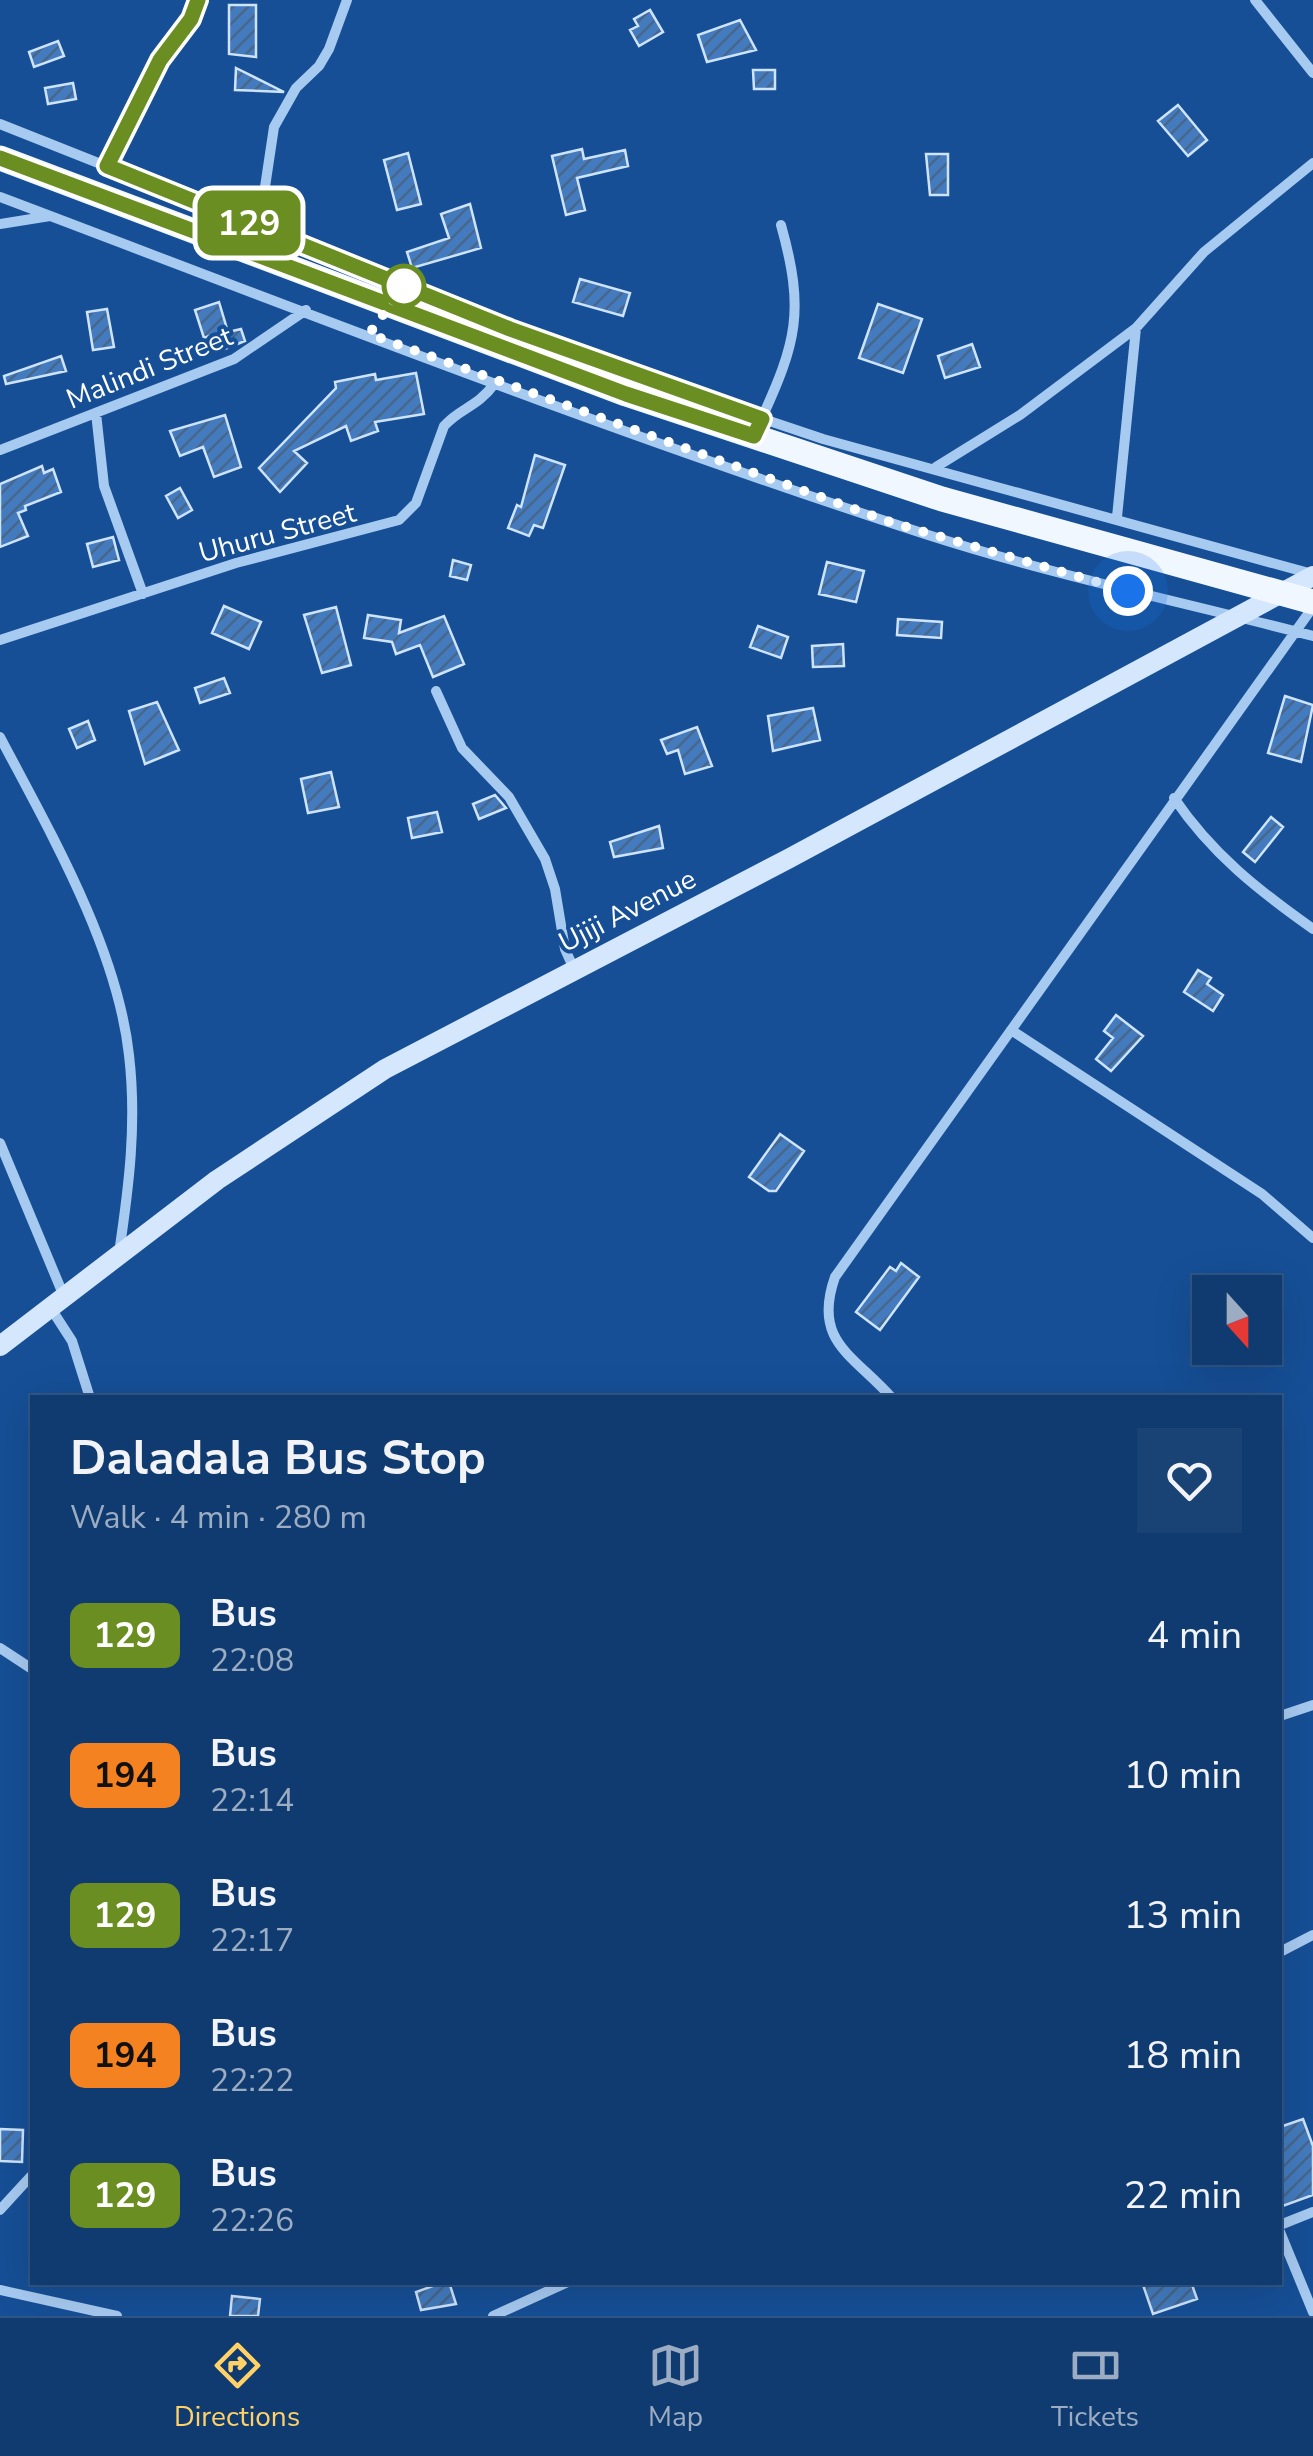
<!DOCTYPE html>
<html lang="en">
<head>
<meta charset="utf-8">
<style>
	body { margin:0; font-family:"Nunito Sans",sans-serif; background:#194275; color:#f1f3f6; height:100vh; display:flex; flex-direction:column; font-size:38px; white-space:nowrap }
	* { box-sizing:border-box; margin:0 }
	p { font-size:32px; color:#9cadc3 }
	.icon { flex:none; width:55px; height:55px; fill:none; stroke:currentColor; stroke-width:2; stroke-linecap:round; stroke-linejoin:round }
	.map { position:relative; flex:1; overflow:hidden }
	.panel { position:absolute; left:30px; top:1395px; width:1252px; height:890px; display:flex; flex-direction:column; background:#103b70; border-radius:0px; box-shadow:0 10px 40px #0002,0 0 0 2px #305583 }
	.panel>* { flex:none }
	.badge { padding:0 20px; border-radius:15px; font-size:35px; line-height:65px }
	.needle { width:65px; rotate:159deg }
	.controls { position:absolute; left:1192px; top:1275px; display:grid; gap:20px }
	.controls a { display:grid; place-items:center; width:90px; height:90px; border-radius:0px; background:#103b70; box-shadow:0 10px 40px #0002,0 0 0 2px #305583; font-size:50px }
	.you { position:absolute; width:50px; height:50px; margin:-25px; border:8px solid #fff; border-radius:50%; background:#1a73e8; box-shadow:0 0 0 15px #1a73e833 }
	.map>.badge { position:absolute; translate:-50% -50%; box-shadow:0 0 0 5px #fff }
	.round { display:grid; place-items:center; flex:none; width:105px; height:105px; border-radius:0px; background:#194275 }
	.headline { display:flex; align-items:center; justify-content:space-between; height:170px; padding:0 40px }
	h1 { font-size:48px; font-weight:700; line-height:75px }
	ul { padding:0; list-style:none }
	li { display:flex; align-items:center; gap:30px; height:140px; padding:0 40px }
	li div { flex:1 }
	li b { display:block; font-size:38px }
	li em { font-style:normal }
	li .badge { min-width:110px; font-weight:700; text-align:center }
	.dock { display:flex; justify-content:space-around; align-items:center; height:140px; border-top:2px solid #305583; background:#103b70; font-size:28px; color:#9cadc3 }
	.dock a { display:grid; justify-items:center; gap:5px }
	.dock .on { color:#ffd167 }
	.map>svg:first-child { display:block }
	.building { fill:url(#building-hatch); stroke:#cee4fc; stroke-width:2.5 }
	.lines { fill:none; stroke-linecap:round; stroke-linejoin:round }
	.street { stroke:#a7caf1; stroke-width:10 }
	.secondary { stroke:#d5e7fc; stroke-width:20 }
	.primary { stroke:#f1f7ff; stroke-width:25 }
	.line-casing { stroke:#fff; stroke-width:22 }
	.line { stroke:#6b8e23; stroke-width:15 }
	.walk { stroke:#fff; stroke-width:10; stroke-dasharray:0 18 }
	.stop-dot { fill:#fff; stroke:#6b8e23; stroke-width:5 }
	.labels { text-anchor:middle; stroke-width:8; stroke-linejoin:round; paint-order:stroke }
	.street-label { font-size:28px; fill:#fff; stroke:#164f96 }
</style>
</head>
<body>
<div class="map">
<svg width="1313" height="2316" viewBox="0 0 1313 2316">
	<defs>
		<pattern id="building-hatch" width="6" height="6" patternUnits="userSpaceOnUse" patternTransform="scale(2.5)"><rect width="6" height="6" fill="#437bbe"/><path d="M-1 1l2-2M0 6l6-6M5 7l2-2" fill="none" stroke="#47668b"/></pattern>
	</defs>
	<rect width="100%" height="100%" fill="#164f96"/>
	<!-- building -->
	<path class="building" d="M229 5H256V57L229 54Z
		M650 10 663 32 639 46 630 30 638 26 634 19Z
		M740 20 756 50 707 62 698 35Z
		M58 41 64 56 34 67 29 52Z
		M236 68 284 92 235 90Z
		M753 70H775V89H754Z
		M73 83 76 99 48 104 45 88Z
		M1178 105 1207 140 1188 156 1158 121Z
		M582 149 584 159 625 150 628 166 577 178 585 210 566 215 552 156Z
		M408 153 421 204 397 210 384 160Z
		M926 154H948V195H930Z
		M470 204 481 248 412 268 407 252 449 238 441 214Z
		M580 279 630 293 623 316 573 302Z
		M219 302 228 332 241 329 245 341 217 352 212 335 204 338 195 310Z
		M878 304 922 319 903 373 859 358Z
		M107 309 114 347 93 350 87 312Z
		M972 344 980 367 945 378 938 356Z
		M61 356 66 371 6 384 4 376Z
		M416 373 424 414 375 422 378 431 351 441 346 426 294 451 307 463 280 492 259 468 336 388 335 382 375 374 376 380Z
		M225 415 241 467 214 477 203 447 180 456 170 431Z
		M535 455 565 465 543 528 534 525 529 536 508 528 517 505 521 507Z
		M42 466 44 473 53 469 61 492 25 506 26 510 18 513 28 536 0 547V484Z
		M180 488 192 510 178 518 166 496Z
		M113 537 119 560 93 567 87 544Z
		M453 560 471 565 467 580 450 576Z
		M827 562 864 571 856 602 819 594Z
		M224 606 261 622 249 649 212 633Z
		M336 607 351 665 322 673 304 615Z
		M368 615 401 620 399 633 444 616 464 664 433 677 420 645 396 654 392 642 364 638Z
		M898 619 942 622 941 638 897 635Z
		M758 626 788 637 781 658 750 647Z
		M843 644 844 666 813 667 812 646Z
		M224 678 230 693 200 703 195 688Z
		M1285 696 1313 705 1301 762 1268 753Z
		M157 702 179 750 145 764 129 711Z
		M813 708 820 740 773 751 768 716Z
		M88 721 95 740 77 748 69 729Z
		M697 727 712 766 685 774 678 750 667 754 661 740Z
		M331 772 339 807 308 813 301 779Z
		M495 795 506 808 479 819 473 804Z
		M437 812 442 832 412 838 408 818Z
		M1271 817 1283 827 1255 862 1243 852Z
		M659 826 663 848 614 857 610 842Z
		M1198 970 1211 978 1207 984 1223 995 1213 1011 1184 992Z
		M1116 1015 1143 1036 1111 1071 1096 1059 1113 1038 1104 1031Z
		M780 1134 804 1151 776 1191H769L749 1177Z
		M901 1263 919 1277 880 1330 856 1312 890 1267 896 1271Z
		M1303 2119 1313 2146V2195L1280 2207V2127Z
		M0 2129 23 2130 22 2162 0 2161Z
		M432 2282H449L456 2304 421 2310 416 2292 433 2286Z
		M1142 2282H1191L1197 2299 1153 2314Z
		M232 2296 260 2299 258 2316H230Z"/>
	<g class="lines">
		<!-- street -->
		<path class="street" d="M1255 0 1313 73
			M0 124 627 373 823 439 1312 574
			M107 166 160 60 191 19 199 0
			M0 197C307 313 613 433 925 534 1052 575 1183 602 1313 636
			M0 224 50 216
			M259 227 274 127 296 88 319 66 329 49 347 0
			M96 413 104 486 143 594
			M760 422C797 342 805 311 781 225
			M0 450 234 359 306 310
			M936 467 1020 415 1136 328 1204 252 1313 163
			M1117 517 1136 328
			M0 640 236 563 399 520 416 503 444 426C461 407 477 408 495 383
			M436 691 462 748 509 797 545 859 555 889 565 949 573 967
			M0 737C50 832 117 947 129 1055 137 1123 129 1186 119 1253
			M1174 798C1212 854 1258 890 1313 929
			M1011 1030 1262 1194 1313 1238
			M0 1143 63 1294
			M50 1307 72 1341 90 1398
			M892 1398C854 1355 812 1342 835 1277L1313 607
			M0 1648 32 1669
			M1280 1716 1313 1705
			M1280 1952 1313 1935
			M0 2210 32 2175
			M1280 2225 1313 2212
			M1280 2232 1313 2312
			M0 2290 117 2316
			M493 2316 568 2282"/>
		<!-- secondary -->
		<path class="secondary" d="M0 1346 217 1180 385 1069 788 859 1313 576"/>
		<!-- primary -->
		<path class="primary" d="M0 158 626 394 942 499 1313 602"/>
	</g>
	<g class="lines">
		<!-- line casing -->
		<g class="line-casing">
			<path id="line" d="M0 158 626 394 754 436 762 419 510 329 107 166 160 60 191 19 198 0"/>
		</g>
		<!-- line -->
		<use href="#line" class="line"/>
		<!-- walk -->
		<path class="walk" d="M404 286 369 334 893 523 1128 591"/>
	</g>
	<!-- markers -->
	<circle class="stop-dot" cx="404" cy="286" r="20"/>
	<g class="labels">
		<!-- street labels -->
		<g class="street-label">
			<text transform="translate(149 367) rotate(-22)" y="10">Malindi Street</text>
			<text transform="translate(277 532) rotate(-15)" y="10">Uhuru Street</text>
			<text transform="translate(627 910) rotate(-27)" y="10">Ujiji Avenue</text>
		</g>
	</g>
</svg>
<div class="controls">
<a><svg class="needle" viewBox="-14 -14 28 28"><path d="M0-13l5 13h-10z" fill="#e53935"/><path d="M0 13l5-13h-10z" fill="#9cadc3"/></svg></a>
</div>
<div class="you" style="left:1128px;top:591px"></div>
<b class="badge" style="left:249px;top:223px;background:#6b8e23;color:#fff">129</b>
<section class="panel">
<div class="headline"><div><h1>Daladala Bus Stop</h1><p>Walk · 4 min · 280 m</p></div><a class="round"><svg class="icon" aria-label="heart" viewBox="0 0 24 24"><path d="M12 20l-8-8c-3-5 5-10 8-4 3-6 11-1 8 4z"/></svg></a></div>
<ul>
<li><span class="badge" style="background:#6b8e23;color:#fff">129</span><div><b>Bus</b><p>22:08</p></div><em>4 min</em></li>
<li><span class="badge" style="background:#f58220;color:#111">194</span><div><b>Bus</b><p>22:14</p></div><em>10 min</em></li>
<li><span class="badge" style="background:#6b8e23;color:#fff">129</span><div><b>Bus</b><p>22:17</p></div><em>13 min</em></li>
<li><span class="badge" style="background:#f58220;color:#111">194</span><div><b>Bus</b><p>22:22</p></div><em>18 min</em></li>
<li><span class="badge" style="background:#6b8e23;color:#fff">129</span><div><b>Bus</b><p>22:26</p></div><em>22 min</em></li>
</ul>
</section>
</div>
<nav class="dock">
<a class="on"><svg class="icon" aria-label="directions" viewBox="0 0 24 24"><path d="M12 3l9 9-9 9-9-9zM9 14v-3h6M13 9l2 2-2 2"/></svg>Directions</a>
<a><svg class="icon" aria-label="map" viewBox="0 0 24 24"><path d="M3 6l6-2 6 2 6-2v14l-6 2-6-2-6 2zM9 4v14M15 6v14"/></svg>Map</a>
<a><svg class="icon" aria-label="tickets" viewBox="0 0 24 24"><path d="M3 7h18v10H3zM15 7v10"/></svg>Tickets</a>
</nav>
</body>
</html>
